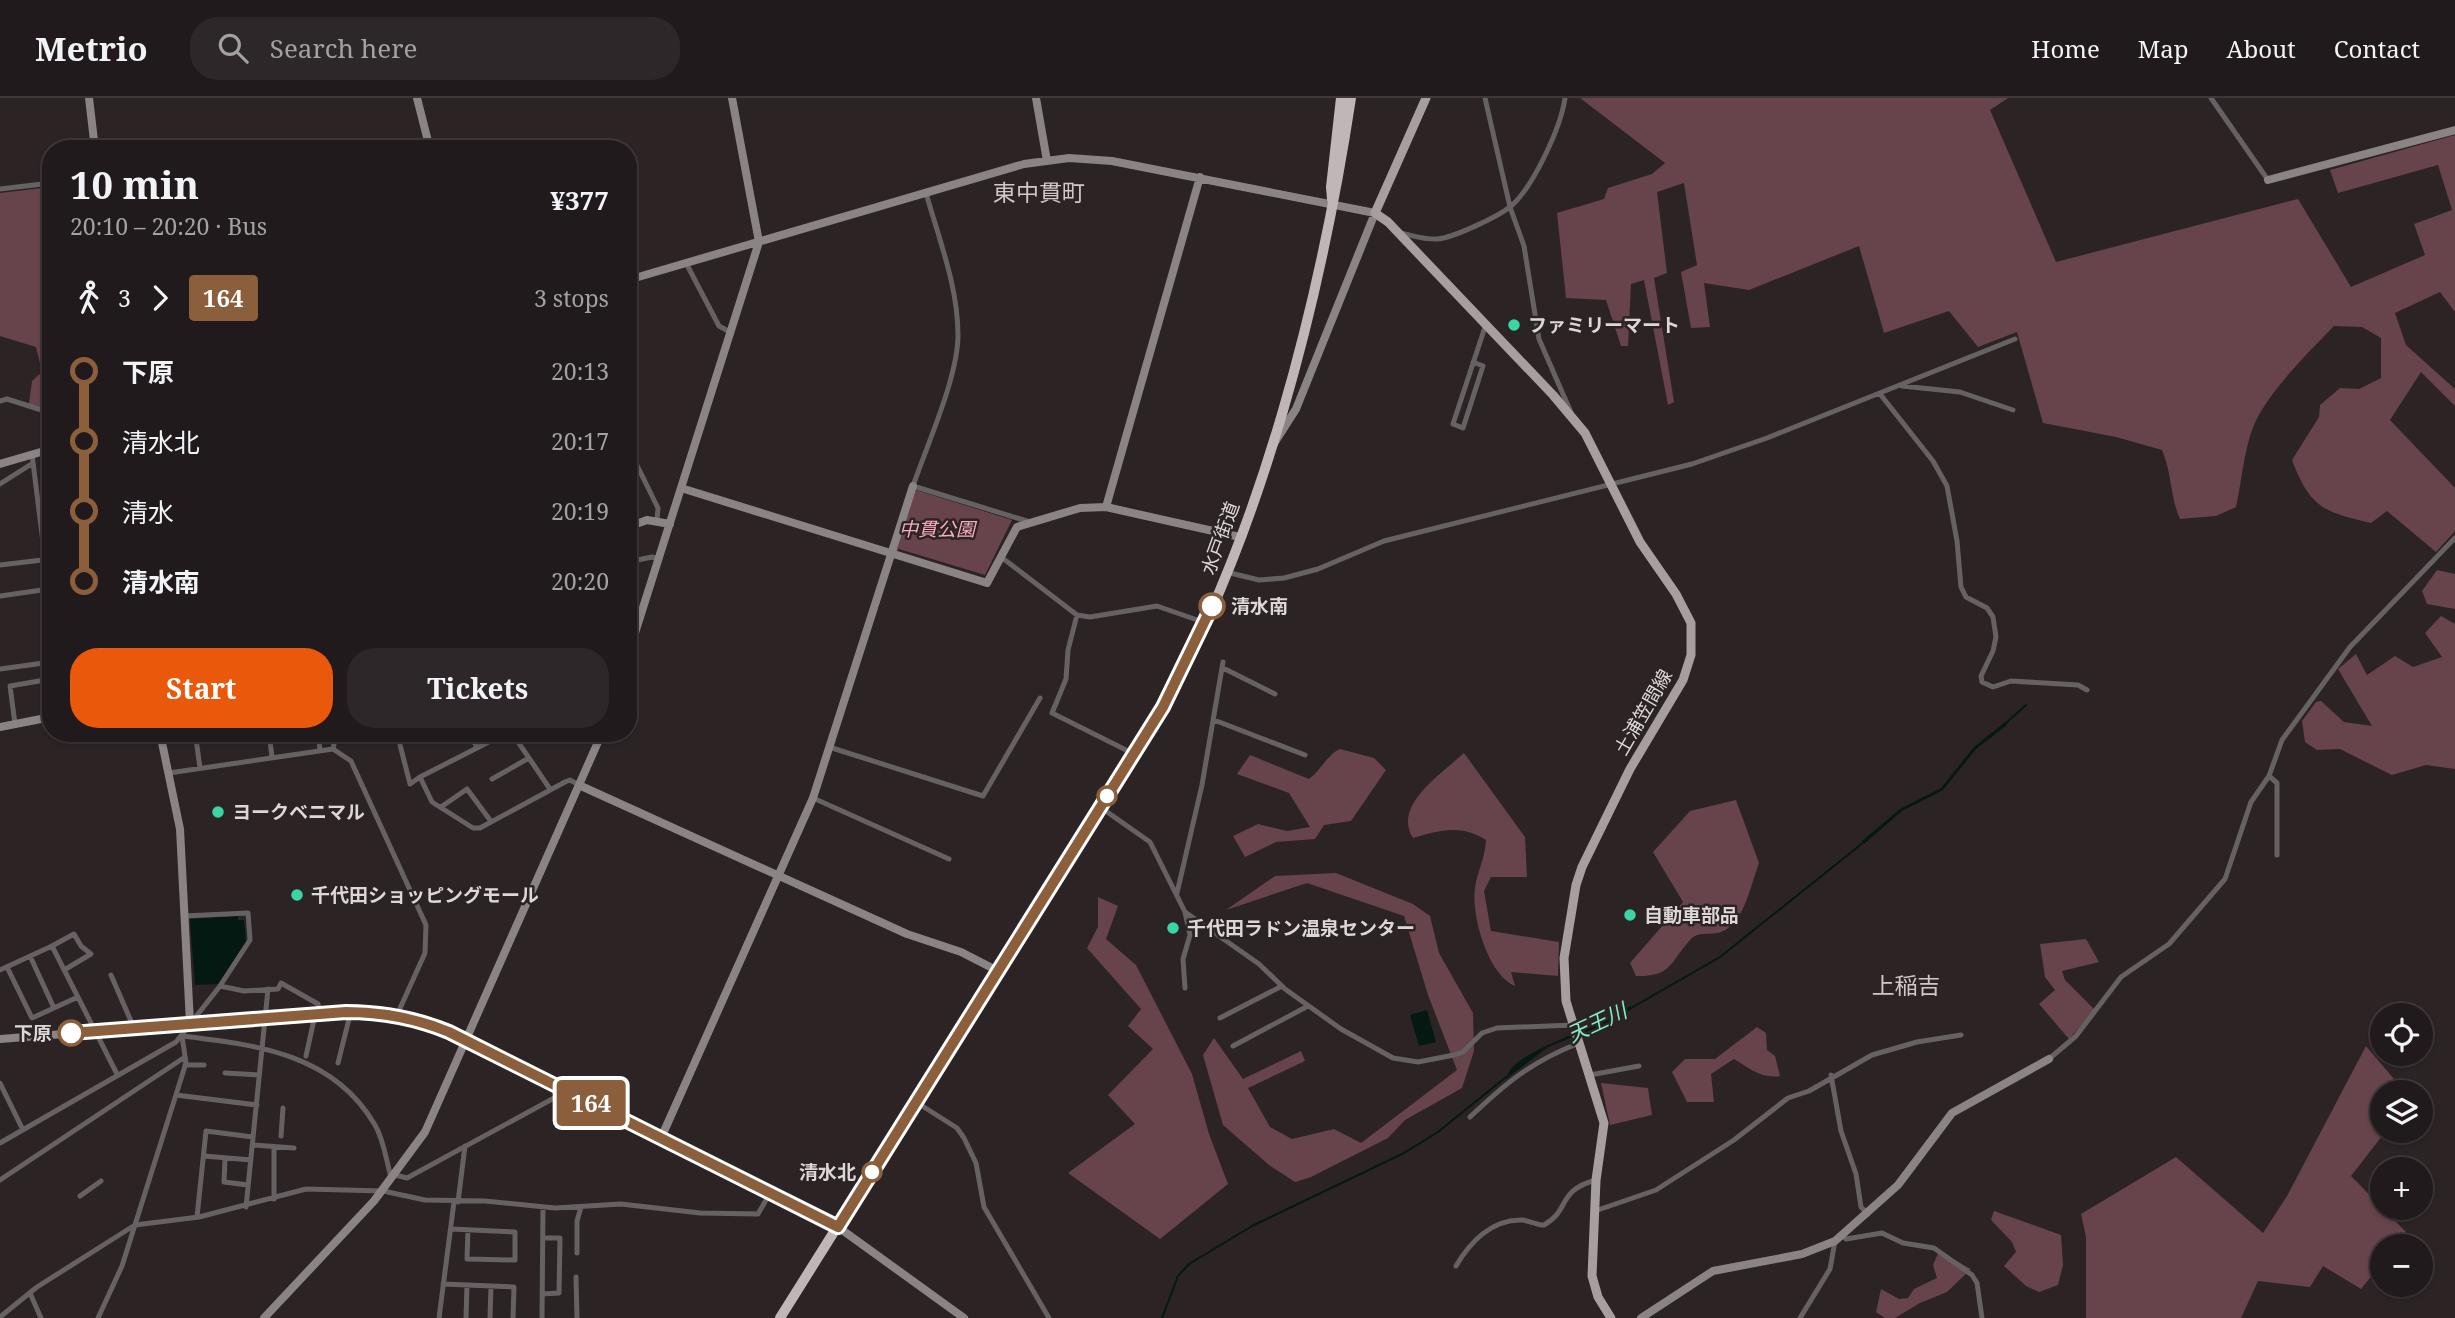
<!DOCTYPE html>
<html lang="en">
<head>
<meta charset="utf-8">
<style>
	body { margin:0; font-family:"Noto Serif","Noto Sans JP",serif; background:#2d2729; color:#f1f3f6; height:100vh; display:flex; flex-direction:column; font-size:26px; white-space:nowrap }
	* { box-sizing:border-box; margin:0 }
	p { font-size:23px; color:#a2a1a3 }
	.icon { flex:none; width:38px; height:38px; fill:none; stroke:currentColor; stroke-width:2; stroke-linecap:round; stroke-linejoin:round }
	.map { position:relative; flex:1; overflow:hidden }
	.side { position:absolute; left:42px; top:42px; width:595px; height:602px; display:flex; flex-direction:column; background:#211a1c; border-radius:28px; box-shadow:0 2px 5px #0004,0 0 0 2px #3e383b }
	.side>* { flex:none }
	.badge { padding:0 14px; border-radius:5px; font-size:24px; line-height:46px }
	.fabs { position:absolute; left:2370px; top:905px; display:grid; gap:14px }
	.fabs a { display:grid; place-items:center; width:63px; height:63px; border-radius:50%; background:#211a1c; box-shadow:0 2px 5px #0004,0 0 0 2px #3e383b; font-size:35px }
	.map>.badge { position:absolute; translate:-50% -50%; box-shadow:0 0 0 4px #fff }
	.legs { display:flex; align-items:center; gap:10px; height:77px; padding:0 28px; font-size:23px }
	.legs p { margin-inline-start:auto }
	.overview { display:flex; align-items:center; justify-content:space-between; height:119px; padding:0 28px }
	h1 { font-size:38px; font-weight:700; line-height:52px }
	.cta { display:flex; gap:14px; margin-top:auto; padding:14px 28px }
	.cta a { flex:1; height:80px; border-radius:28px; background:#ea580c; color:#fff; font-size:28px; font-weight:700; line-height:80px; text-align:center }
	.cta a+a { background:#2d2729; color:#f1f3f6 }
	ul { padding:0 28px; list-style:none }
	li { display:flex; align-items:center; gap:24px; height:70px; font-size:26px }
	li i { display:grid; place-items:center; width:10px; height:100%; margin:0 9px; background:currentColor }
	li i::after { content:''; width:18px; height:18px; margin:-9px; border:5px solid; border-radius:50%; background:#211a1c }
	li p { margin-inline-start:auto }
	li:first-child i { background:linear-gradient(#0000 50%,currentColor 0) }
	li:last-child i { background:linear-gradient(currentColor 50%,#0000 0) }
	header { display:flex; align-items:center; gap:42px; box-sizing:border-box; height:98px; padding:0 35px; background:#211a1c; border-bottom:2px solid #3e383b }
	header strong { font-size:33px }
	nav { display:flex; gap:38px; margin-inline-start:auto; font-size:24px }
	.search { width:490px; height:63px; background:#2d2729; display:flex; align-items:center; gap:18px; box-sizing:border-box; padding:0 24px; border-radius:28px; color:#a2a1a3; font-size:26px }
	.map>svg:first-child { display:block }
	.green { fill:#67434b }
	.water { fill:#031911 }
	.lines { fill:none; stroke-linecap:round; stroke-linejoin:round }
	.stream { stroke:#031911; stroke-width:2 }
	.street { stroke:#666263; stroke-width:5 }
	.secondary { stroke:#8b8485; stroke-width:8 }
	.primary { stroke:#a79e9f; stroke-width:9 }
	.highway { stroke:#c0b5b7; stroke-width:10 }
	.line-1-casing { stroke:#fff; stroke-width:16 }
	.line-1 { stroke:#8b5e3c; stroke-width:10 }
	.poi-dot { fill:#3bd4a4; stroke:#2c2325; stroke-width:2.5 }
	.stop-1-dot { fill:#fff; stroke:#8b5e3c; stroke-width:3.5 }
	.labels { text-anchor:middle; stroke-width:5; stroke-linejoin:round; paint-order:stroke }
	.poi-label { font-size:19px; font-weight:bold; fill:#ddd7d8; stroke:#2c2325; text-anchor:start }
	.park-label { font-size:19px; font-style:italic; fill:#f9acbd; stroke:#2c2325 }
	.street-label { font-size:19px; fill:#ddd7d8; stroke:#2c2325 }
	.stop-label { font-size:19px; font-weight:bold; fill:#ddd7d8; stroke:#2c2325; text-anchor:end }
	.water-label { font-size:21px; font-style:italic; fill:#81ecc4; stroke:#2c2325 }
	.quarter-label { font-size:23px; fill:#d2c6c8; stroke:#2c2325 }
</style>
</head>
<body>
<header>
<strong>Metrio</strong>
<div class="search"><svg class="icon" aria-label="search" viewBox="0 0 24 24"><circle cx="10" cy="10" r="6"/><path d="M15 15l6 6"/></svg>Search here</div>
<nav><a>Home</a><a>Map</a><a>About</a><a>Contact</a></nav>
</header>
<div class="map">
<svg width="2455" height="1220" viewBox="0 0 2455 1220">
	<rect width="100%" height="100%" fill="#2c2325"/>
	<!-- green -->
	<path class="green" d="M1580 0H2008L1990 12 2056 164 2298 101 2351 189 2425 157 2414 126 2452 112 2438 67 2338 95 2330 72 2455 37V214L2440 194 2395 215 2406 247 2455 291V308L2421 274 2390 322 2455 390V433L2436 454 2387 413 2371 425C2324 414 2310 410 2292 362L2319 319 2320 307 2340 290 2359 291 2381 280V240L2362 229 2334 228C2308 255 2279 283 2260 315 2244 342 2243 379 2236 409L2216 418 2180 421C2170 399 2172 375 2162 352L2116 339 2043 325 2017 234 1978 249 1949 213 1884 235 1859 148 1749 192 1704 185 1710 229 1691 230 1681 174 1697 167 1684 85 1657 94 1667 175 1654 180 1674 304 1668 307 1644 182 1631 186 1628 248H1621L1606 202 1566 200 1557 115 1604 101 1608 90 1652 76 1665 65Z
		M51 89V312L29 306 32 283 42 274 36 249 0 238V95Z
		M916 392 1012 422 985 477 899 451 894 456Z
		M2437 472 2455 476V511L2427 506 2422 493Z
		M2441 518 2455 526V671L2426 667 2392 677 2340 651 2317 652 2305 644 2302 623 2316 604 2321 603 2344 624 2372 628 2338 571 2356 556 2367 577 2395 558 2413 569 2442 559 2425 535Z
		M1340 651 1374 660 1386 672 1351 723 1324 727 1315 741 1276 744 1245 759 1233 738 1258 726 1287 733 1310 729 1289 695 1237 676 1250 657 1309 681C1321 672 1327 657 1340 651Z
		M1464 655 1525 739 1527 779H1491L1484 793 1491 833 1559 844 1558 878 1511 874 1515 888C1488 877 1471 818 1475 790 1477 774 1485 761 1486 742 1462 726 1439 732 1413 740 1392 707 1442 676 1464 655Z
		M1736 702 1759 765C1751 786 1744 826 1721 834 1711 838 1699 832 1690 842 1670 864 1672 879 1636 878L1630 865 1683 804 1653 754 1690 713Z
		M1336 775 1413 806 1430 818 1439 855 1473 915 1474 953 1462 990 1405 1022 1388 1040 1311 1079 1295 1084 1269 1067 1223 1027 1203 957 1214 940 1243 981 1301 953 1305 963 1248 990 1270 1029 1292 1041 1334 1031 1361 1045 1457 972 1428 897 1404 818 1307 785 1226 812 1275 778Z
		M1098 799 1118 808 1106 841 1136 867 1192 976 1209 1036 1228 1086 1160 1141 1068 1075 1135 1026 1108 997 1153 951 1128 928 1141 911 1087 850 1098 829Z
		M2086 841 2099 864 2062 873 2065 882 2095 912 2069 941 2039 906 2055 892 2045 879 2040 846Z
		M1757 929 1766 935 1767 952 1775 958 1780 978C1761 981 1749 970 1734 961L1711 976 1714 1004H1687L1672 974 1685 961H1715Z
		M2366 948 2405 994H2382V1032L2386 1033 2351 1078 2406 1134 2395 1148H2382V1165L2361 1191 2323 1168 2310 1189 2258 1183 2241 1220H2086V1139L2081 1116 2176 1059 2263 1135 2287 1098Z
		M1601 985 1648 990 1652 1017 1610 1027Z
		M1994 1113 2061 1137 2063 1167 2058 1187 2039 1194 2026 1188 2004 1168 2016 1154 2012 1144 1991 1122Z
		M1939 1153 1971 1171 1947 1194 1920 1205 1895 1220H1885L1876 1214 1881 1191 1899 1201 1908 1200 1914 1191 1937 1180 1933 1167Z"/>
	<!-- water -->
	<path class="water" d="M2005 624 2007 627 1976 651 1943 692 1902 713 1864 746 1862 743 1900 711 1941 690 1974 649Z
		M238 818V822H244L246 844 218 886 195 887 190 821Z
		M1631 908 1632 911 1605 926 1548 949 1506 981C1510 956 1581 935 1603 924 1613 919 1621 913 1631 908Z
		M1427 912 1436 944 1419 948 1410 917Z"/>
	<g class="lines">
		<!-- stream -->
		<path class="stream" d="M2006 625 2026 607
			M1633 909 1720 859 1864 744
			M1162 1220 1178 1178 1189 1166 1252 1128 1404 1055 1438 1034 1506 979"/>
		<!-- street -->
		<path class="street" d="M1485 0 1510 109 1524 148 1539 241 1573 319
			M2211 0 2268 82
			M0 91 51 85
			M926 95C939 141 958 189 958 237 958 279 927 347 913 388L1030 424
			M1400 135C1412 137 1424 142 1437 141 1453 140 1497 119 1510 109 1533 90 1561 29 1565 0
			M686 165 719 228 730 234
			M1473 264 1483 268 1463 330 1453 326 1486 226
			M1902 288 1960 294 2013 312
			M1880 296 1933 363 1947 388 1957 443 1961 489 1966 499 1987 510 1993 519 1996 539 1993 553 1981 578 1982 584 1993 589 2011 583 2078 587 2087 592
			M0 303 7 301 51 315
			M628 349 658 410 657 422
			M32 356 51 509
			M0 386 33 365
			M1001 459 1077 517 1090 519 1157 508 1206 525
			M628 464 652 459 659 461
			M0 467 51 461
			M1226 474 1259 482 1284 480 1318 471 1384 443 1692 366 1767 340 2015 241
			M0 498 49 491
			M1077 517 1068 552 1066 581 1052 615 1134 656
			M628 522 638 525
			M1223 570 1275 596
			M0 571 51 564
			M1214 622 1305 657
			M15 626 10 588 51 581
			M269 635 272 659
			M318 635 320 652
			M397 635 410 686 420 679
			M470 635 477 650 506 635
			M512 635 550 691
			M829 649 983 698 1040 600
			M477 650 420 679 432 704 473 730H480L565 684 570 682 581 688
			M333 651 336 635
			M200 670 196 641 237 635
			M169 675 333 651 351 663 426 827 425 855 397 917
			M2269 678 2277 685V757
			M492 681 529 660
			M813 700 949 761
			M441 709 467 691 490 722
			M1100 709 1150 744 1185 814 1259 866 1285 891 1341 931 1393 960 1418 964 1454 957 1463 954 1482 935 1497 930 1573 927
			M1177 795 1202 687 1223 564
			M1185 814 1190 837 1183 861 1185 890
			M184 818 248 815 250 842 220 888
			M52 848 74 836 81 848 91 856 64 872
			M30 858 54 910
			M7 869 32 920 78 899
			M0 872 52 848 117 976
			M111 877 134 930
			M1220 920 1282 888
			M182 938C256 947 333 955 375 1027 384 1042 386 1062 391 1079
			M1233 948 1308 908
			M306 958 315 917
			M2049 961 2076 938 2121 879 2169 846 2225 781 2251 704 2269 678 2282 642 2350 549 2455 440
			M338 965 349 921 346 914
			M185 967H204
			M225 975 259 977
			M1590 977 1639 968
			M1831 977 1841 1033 1856 1076 1861 1109 1868 1116
			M0 985 23 1032
			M176 997 257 1007
			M916 1004 957 1030 964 1040 976 1065 984 1109 1049 1220
			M1470 1019C1507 984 1531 964 1579 945
			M281 1038 283 1010
			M0 1045 176 944 220 888 244 893 278 891 281 885 318 906 320 917
			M253 1047 294 1050
			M204 1058 251 1062
			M225 1061 224 1084 248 1087
			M395 1077 407 1080 567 993
			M0 1082 185 959
			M80 1098 101 1083
			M274 1101V1049
			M458 1104 465 1048
			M246 1109 268 891
			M1595 1113 1656 1092 1734 1042 1788 1000 1809 993 1872 957 1917 944 1961 937
			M197 1119 206 1033 253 1039
			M451 1131 515 1134V1162L467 1161 468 1132
			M1843 1138 1846 1141 1882 1135 1903 1145 1934 1150 1972 1177 1977 1185 1982 1220
			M577 1155V1123L581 1109
			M1456 1168C1470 1144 1492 1121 1522 1122 1530 1123 1537 1127 1544 1127 1571 1112 1556 1093 1596 1082
			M576 1179 577 1220
			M443 1186 514 1189 513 1220
			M30 1195 41 1220
			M542 1196 559 1195 560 1140H543
			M0 1219 37 1189 135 1127 199 1119 306 1091 383 1093 425 1102 485 1103 555 1110 621 1106 700 1115 758 1116 770 1095
			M98 1220 122 1168 186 965 182 938
			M439 1220 454 1104
			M466 1220 467 1187
			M490 1220 491 1188
			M542 1220 543 1109
			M1800 1220 1830 1171 1835 1143"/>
		<!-- secondary -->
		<path class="secondary" d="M89 0 95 51
			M417 0 430 51
			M1036 0 1047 63
			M2268 82 2455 32
			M628 182 1024 66 1069 60 1112 63 1375 115 1296 311 1273 347
			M0 366 51 351
			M681 390 987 485 1017 429 1080 410 1106 409 1240 439
			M1106 409 1200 79
			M628 429 647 422 670 426
			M628 557 759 144 732 0
			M0 629 51 619
			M160 635 180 731 190 925
			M581 688 907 836 961 854 998 873
			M0 941 346 914C383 914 415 920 449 934L838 1129 964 1220
			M661 1040 813 700 913 388
			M264 1220 374 1103 425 1034 602 635
			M1641 1220 1713 1173 1802 1156 1835 1143 1898 1087 1952 1015 2049 961"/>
		<!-- primary -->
		<path class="primary" d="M1426 0 1375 115 1388 124 1553 297 1585 335 1640 444 1676 496 1691 525V557L1683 582 1630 671 1582 769 1576 787 1564 860 1566 903 1604 1025 1596 1082 1592 1178 1598 1199 1611 1220"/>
		<!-- highway -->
		<path class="highway" d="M1332 101 1331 89 1341 0
			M780 1220 1163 609C1262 434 1321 198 1351 0"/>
	</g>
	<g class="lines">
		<!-- line-1 casing -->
		<g class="line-1-casing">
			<path id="line-1" d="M71 935 346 914C383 914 415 920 449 934L838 1129 1163 609 1212 508"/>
		</g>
		<!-- line-1 -->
		<use href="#line-1" class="line-1"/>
	</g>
	<!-- markers -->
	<g class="poi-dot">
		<circle cx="1514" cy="227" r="7"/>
		<circle cx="218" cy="714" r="7"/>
		<circle cx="297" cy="797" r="7"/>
		<circle cx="1630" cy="817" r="7"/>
		<circle cx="1173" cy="830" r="7"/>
	</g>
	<g class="stop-1-dot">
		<circle cx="1212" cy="508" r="12"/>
		<circle cx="1107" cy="698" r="9"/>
		<circle cx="71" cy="935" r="12"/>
		<circle cx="872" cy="1074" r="9"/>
	</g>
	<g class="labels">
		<!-- poi labels -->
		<g class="poi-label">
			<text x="1528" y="234">ファミリーマート</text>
			<text x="232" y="721">ヨークベニマル</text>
			<text x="311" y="804">千代田ショッピングモール</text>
			<text x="1644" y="824">自動車部品</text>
			<text x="1187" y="837">千代田ラドン温泉センター</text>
		</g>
		<!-- park labels -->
		<g class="park-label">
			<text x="937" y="438">中貫公園</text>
		</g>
		<!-- street labels -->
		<g class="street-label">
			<text transform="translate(1220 440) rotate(-70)" y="7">水戸街道</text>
			<text transform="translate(1643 614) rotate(-60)" y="7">土浦笠間線</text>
		</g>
		<!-- stop labels -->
		<g class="stop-label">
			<text x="1231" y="515" text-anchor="start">清水南</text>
			<text x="52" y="942">下原</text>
			<text x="856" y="1081">清水北</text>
		</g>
		<!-- water labels -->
		<g class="water-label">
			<text transform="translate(1597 925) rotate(-25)" y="7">天王川</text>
		</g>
		<!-- quarter labels -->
		<g class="quarter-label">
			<text x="1039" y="103">東中貫町</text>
			<text x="1906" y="896">上稲吉</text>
		</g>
	</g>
</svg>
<div class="fabs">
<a><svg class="icon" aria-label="locate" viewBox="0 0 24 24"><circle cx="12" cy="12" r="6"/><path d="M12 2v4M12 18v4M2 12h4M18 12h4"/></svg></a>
<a><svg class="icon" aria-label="layers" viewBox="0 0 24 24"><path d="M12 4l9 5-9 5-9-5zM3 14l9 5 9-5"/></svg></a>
<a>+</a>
<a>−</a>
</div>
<b class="badge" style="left:591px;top:1005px;background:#8b5e3c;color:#fff">164</b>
<section class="side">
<div class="overview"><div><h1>10 min</h1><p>20:10 – 20:20 · Bus</p></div><b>¥377</b></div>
<div class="legs"><svg class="icon" aria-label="walk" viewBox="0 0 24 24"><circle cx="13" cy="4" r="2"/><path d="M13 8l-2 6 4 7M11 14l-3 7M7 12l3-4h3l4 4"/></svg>3<svg class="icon" aria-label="forward" viewBox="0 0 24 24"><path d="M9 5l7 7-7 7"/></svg><b class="badge" style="background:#8b5e3c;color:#fff">164</b><p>3 stops</p></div>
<ul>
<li><i style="color:#8b5e3c"></i><b>下原</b><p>20:13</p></li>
<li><i style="color:#8b5e3c"></i><span>清水北</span><p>20:17</p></li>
<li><i style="color:#8b5e3c"></i><span>清水</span><p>20:19</p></li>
<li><i style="color:#8b5e3c"></i><b>清水南</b><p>20:20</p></li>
</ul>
<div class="cta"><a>Start</a><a>Tickets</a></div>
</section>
</div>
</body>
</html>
